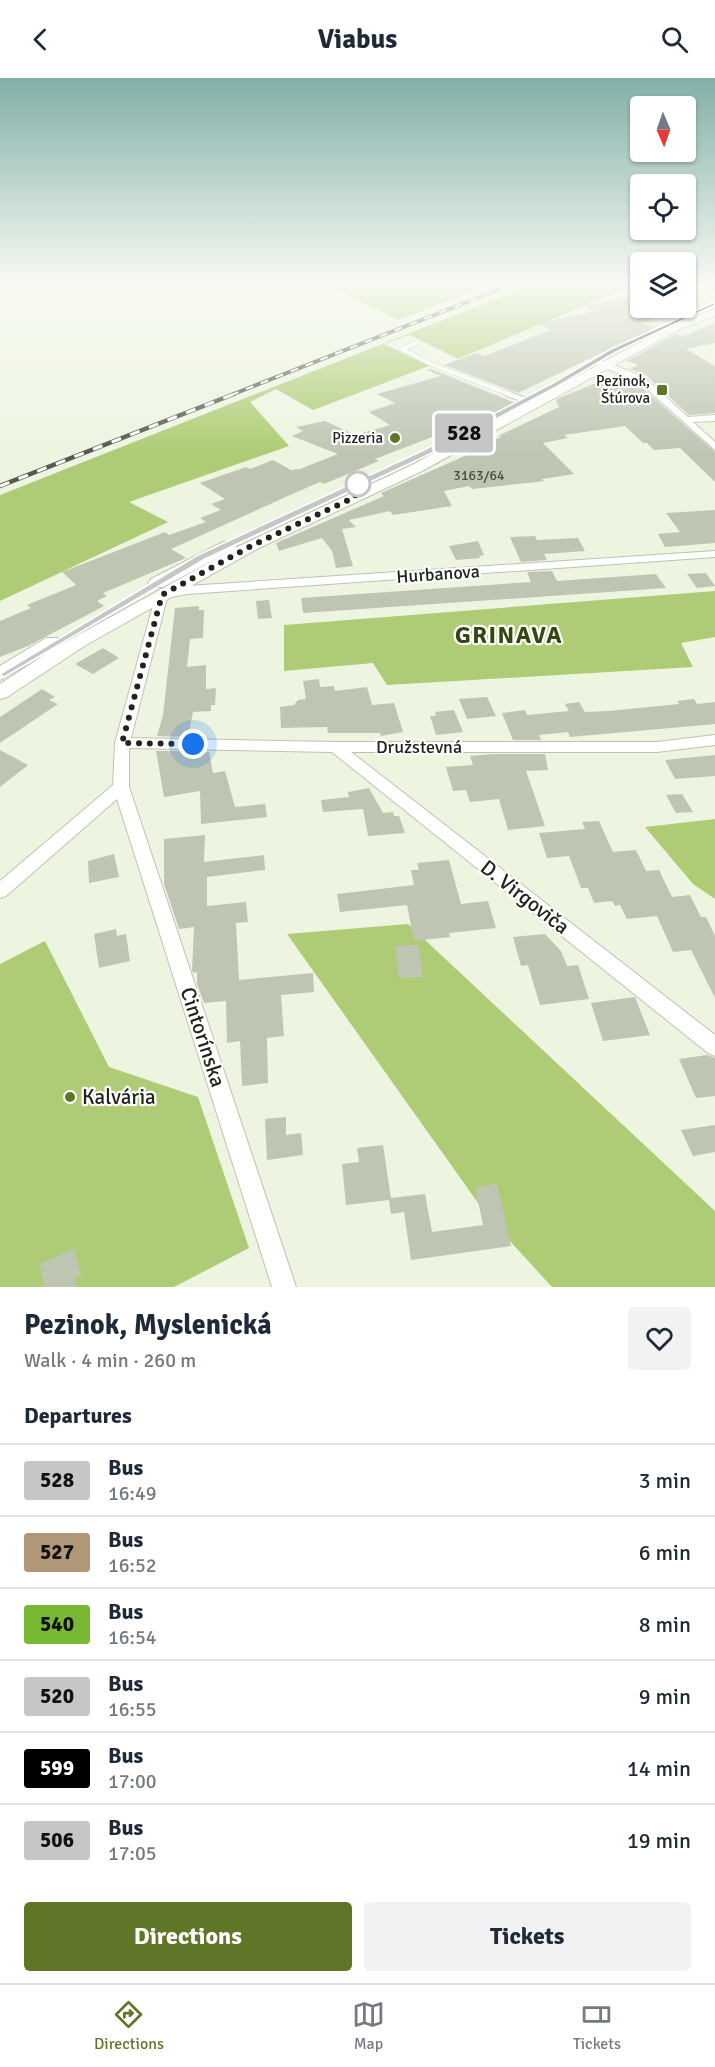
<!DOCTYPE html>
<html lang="en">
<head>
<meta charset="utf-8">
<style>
	body { margin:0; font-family:Signika,sans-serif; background:#f2f2f3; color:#1f2937; height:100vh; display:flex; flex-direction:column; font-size:22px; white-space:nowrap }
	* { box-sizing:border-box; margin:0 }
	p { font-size:20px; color:#747a83 }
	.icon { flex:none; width:33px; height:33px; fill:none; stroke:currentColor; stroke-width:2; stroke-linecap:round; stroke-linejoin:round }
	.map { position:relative; height:1209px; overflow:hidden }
	.drawer { display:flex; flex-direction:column; background:#fff; flex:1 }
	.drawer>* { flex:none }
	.badge { padding:0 12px; border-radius:4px; font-size:21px; line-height:39px }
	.needle { width:39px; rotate:178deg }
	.controls { position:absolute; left:630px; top:18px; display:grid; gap:12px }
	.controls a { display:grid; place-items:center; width:66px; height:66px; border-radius:6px; background:#fff; box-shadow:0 2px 4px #0004; font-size:30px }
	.you { position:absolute; width:30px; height:30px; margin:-15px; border:4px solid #fff; border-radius:50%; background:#1a73e8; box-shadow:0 0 0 9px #1a73e833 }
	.map>.badge { position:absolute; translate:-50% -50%; box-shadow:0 0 0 3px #fff }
	h2 { padding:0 24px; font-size:22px; line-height:54px }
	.round { display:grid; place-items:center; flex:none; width:63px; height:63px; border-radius:6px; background:#f2f2f3 }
	.summary { display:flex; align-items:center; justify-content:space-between; height:102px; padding:0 24px }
	h1 { font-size:28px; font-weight:700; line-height:45px }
	.button { display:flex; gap:12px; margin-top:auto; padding:12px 24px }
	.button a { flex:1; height:69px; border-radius:6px; background:#5f7628; color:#fff; font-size:24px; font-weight:700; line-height:69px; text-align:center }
	.button a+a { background:#f2f2f3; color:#1f2937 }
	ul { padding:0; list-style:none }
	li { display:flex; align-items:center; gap:18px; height:72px; padding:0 24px; border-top:2px solid #e0e1e3 }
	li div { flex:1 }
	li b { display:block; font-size:22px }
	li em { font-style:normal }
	li .badge { min-width:66px; font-weight:700; text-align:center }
	header { display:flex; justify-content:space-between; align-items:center; height:78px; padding:0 24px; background:#fff; font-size:27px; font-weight:700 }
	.menu { display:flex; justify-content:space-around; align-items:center; height:84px; border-top:2px solid #e0e1e3; background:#fff; font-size:16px; color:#747a83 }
	.menu a { display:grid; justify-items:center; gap:3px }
	.menu .on { color:#5f7628 }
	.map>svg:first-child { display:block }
	.green { fill:#aecc75 }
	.building { fill:#bec6b3 }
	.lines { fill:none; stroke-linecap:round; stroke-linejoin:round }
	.service-far1-casing { stroke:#bcc4b1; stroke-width:5 }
	.service-casing { stroke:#bcc4b1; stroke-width:7 }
	.minor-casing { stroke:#bcc4b1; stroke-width:2 }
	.tertiary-casing { stroke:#bcc4b1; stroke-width:4 }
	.secondary-casing { stroke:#bcc4b1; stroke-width:2 }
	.service-far1 { stroke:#fff; stroke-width:4 }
	.service { stroke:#fff; stroke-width:4.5 }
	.minor { fill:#fff; fill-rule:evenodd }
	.tertiary { fill:#fff; fill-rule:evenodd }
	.secondary { fill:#fff; fill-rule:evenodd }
	.rail-far1-casing { stroke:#55594e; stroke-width:4 }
	.rail-casing { stroke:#55594e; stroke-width:4.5 }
	.rail-far1 { stroke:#fff; stroke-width:2; stroke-dasharray:8; stroke-linecap:butt }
	.rail { stroke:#fff; stroke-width:3; stroke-dasharray:10; stroke-linecap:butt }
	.line { fill:#c5c6c6; stroke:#fff; stroke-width:1.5 }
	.walk { stroke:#21241c; stroke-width:6; stroke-dasharray:0 10.8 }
	.poi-dot { fill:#5f7628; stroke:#fff; stroke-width:2 }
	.stop-dot { fill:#fff; stroke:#c5c6c6; stroke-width:3 }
	.labels { text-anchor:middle; stroke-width:4.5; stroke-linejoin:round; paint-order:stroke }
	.far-number-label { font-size:14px; fill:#484c42 }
	.far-poi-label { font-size:15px; fill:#21241c; stroke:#fff; text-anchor:end }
	.street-label { font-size:18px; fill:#21241c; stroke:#fff }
	.near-street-label { font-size:21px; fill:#21241c; stroke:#fff }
	.near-poi-label { font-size:21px; fill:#21241c; stroke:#fff; text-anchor:start }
	.district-label { font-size:24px; font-weight:bold; letter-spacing:1.5px; fill:#36460f; stroke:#fff }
</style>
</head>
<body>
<header><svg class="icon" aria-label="back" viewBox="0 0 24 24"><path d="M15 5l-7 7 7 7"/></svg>Viabus<svg class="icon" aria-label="search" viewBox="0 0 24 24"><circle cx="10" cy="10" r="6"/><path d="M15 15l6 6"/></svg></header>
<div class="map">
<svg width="715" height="1209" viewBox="0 0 715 1209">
	<rect width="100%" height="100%" fill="#edf5e1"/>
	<!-- green -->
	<path class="green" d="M327 204H496L398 242 323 205Z
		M539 204H640L458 281 410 257 384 266 429 288 313 332 276 311 250 324 289 368 129 424 168 444 0 523V417Z
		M715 513V559L681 565 693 589 387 607 373 585 284 593V547Z
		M715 741V821L693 806 645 749Z
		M408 846 715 1133V1209H552L488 1139 287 856Z
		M45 863 109 989 198 1019 249 1170 174 1209H0V886Z"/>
	<!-- building -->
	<path class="building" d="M640 217V231L686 230V220H688L690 228 643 245 660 251 611 277 603 274 518 315 444 287 477 275 484 278 551 252 537 246 594 233 585 228Z
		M715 245V265L686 271 715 288V335L689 337 646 297 630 291 638 287 627 283 676 256 684 258Z
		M431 291 518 326 375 381 379 383 324 406 320 404 290 417 171 471 186 480 103 515 107 518 97 523 104 528 28 568 0 579V543L31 530 27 527 76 507 62 494 165 454 169 457 206 444 200 440 221 432 211 426 225 421 200 405 246 389 250 391 273 382 291 392 300 391 338 376 292 358 303 353 296 349 325 343 355 357 390 347 369 334 395 325 377 316 441 298 427 292Z
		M616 297 637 305 715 374V404L680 370 654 372 647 365H643L625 348 564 357 568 360 543 365 574 396 542 401 544 403 537 404 472 411 469 408 444 413 452 428 393 437 390 433 349 442 356 449 342 451 353 488 336 490 332 473 322 460 279 473 276 465 384 418 381 415 469 376 466 374 501 359 498 358 559 329 556 322 559 320Z
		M715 432V465L665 469 658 456 680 454 666 435Z
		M535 458 537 462 578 460 585 473 544 476 547 482 521 484 510 459Z
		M478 463 484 477 479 478 480 480 456 482 449 468Z
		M552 493 557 503 656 496 666 510 303 535 301 520 531 504 527 494Z
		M706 495 715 508 697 510 687 496Z
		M269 522 272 540 258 541 256 523Z
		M199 528V532H204L203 560 190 561 187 589 206 587V611L216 610 215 627H211V633L193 634 188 659 157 658 163 637 175 530Z
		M103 570 119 580 93 596 75 586Z
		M319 601 320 609 334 608 335 613 367 609 372 627 394 625 403 654 381 658 380 655H328L327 649 281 650 280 629 294 627 298 622 306 621 303 603Z
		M42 611 55 619 49 622 58 626 0 665V639Z
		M487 619 496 638 467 641 459 621Z
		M694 621 697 626 715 624V646L570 659 568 654 539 657 541 662H513L502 635 525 632 527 637 569 633 565 626 579 624 585 634 609 633 679 626 677 623Z
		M454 632 463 654 436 657 430 638H436L435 634Z
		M0 672 28 687 0 709Z
		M156 673H186V676L209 674 213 695 225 693 235 729 265 726 267 739 201 746 200 713 164 719Z
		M493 676H545L548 692 526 693 545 748 508 752 499 721 470 724 466 712 453 713 446 689 473 687 470 678Z
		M715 677V698L675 701 665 682Z
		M369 710 383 735 393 734 394 738H399L405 755 368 758 363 731 323 734 321 722 349 719 348 714Z
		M682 716 693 734 676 735 666 717Z
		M599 743 613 774 636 772 646 793 659 792 672 819 690 817 701 839H706L715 858V920L691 872 673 874 657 838 627 841 620 827 615 828 612 823 594 825 588 810H581L569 778 547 780 539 755 585 751 582 744Z
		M205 757 204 784 264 777 265 792 207 799V828L246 824 248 844 236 845 239 902 313 895 314 914 281 917 284 958 267 960 268 1005 242 1008 240 963 227 965 226 923 204 925 197 906V894L193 895 192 892 194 849 179 851 164 806V761Z
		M114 776 119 799 89 805 88 783Z
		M449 782 461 826 488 823 496 850 449 855 450 859 414 863 407 827 340 834 337 816 414 807 411 792H419L417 785Z
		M116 851 117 858 126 856 130 883 99 890 94 856Z
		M545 856 561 873 567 888 578 887 589 921 540 927 528 887 521 888 513 859Z
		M418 867 423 899 399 900 395 868Z
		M635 919 650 957 603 963 591 925Z
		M707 977 715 980V1018L696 1020 679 981Z
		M286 1039V1057L301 1055 303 1077 267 1082 265 1041Z
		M715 1047V1074L693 1078 681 1052Z
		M383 1067 391 1120 425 1116 432 1154 483 1147 475 1109 497 1106 511 1168 411 1182 404 1134 391 1136 389 1122 346 1127 342 1086 359 1084 357 1070Z
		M74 1170 81 1197 75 1199 77 1209H44L40 1186Z"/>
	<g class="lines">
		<!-- service-far1 casing -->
		<g class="service-far1-casing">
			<path id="service-far1" d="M418 264 402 271 433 287 512 317"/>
		</g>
		<!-- service casing -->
		<g class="service-casing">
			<path id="service" d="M508 316 525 322"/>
		</g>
		<!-- minor casing -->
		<g class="minor-casing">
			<path id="minor" d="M592 281H598L644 299 688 339 715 337V343L693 344 715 364V372L638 303 592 285Z
				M715 473V479L187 516 167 520 131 660 335 664H657L715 657V667L657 674H351L715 957V978L708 975 332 674 129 670V709L296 1209H272L117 721 6 818 0 820V803L113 707 115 665 156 517 158 514 187 508Z"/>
		</g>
		<!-- tertiary casing -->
		<g class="tertiary-casing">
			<path id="tertiary" d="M702 204 715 205V210L703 206Z"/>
		</g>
		<!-- secondary casing -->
		<g class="secondary-casing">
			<path id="secondary" d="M715 231V238L682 250 422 393 257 471 86 567 7 619 0 621V606L46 576 0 602V588L46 560H60L62 564 60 567 234 471 163 509H151L148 505 151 501 223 464H235L237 467 235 470 412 387 674 246Z"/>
		</g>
		<!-- service-far1 -->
		<use href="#service-far1" class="service-far1"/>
		<!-- service -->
		<use href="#service" class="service"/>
		<!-- minor -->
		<use href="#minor" class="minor"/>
		<!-- tertiary -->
		<use href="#tertiary" class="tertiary"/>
		<!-- secondary -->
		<use href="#secondary" class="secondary"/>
		<!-- rail-far1 casing -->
		<g class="rail-far1-casing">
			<path id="rail-far1" d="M231 317 518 204"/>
		</g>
		<!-- rail casing -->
		<g class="rail-casing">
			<path id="rail" d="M0 408 234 316"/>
		</g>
		<!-- rail-far1 -->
		<use href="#rail-far1" class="rail-far1"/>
		<!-- rail -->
		<use href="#rail" class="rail"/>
	</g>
	<!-- sky -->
	<linearGradient id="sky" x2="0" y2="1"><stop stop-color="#82afa8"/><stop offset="0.55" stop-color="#f7faf2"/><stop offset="1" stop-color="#f7faf2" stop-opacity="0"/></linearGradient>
	<rect width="715" height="374" fill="url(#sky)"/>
	<!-- line -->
	<path class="line" d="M713 225 715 227 616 274 558 308 430 376 205 481 4 599 0 596 198 477 424 372 553 305 611 271Z"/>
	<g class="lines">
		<!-- walk -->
		<path class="walk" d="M193 666 122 665 162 517 251 468 355 419 358 406"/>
	</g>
	<!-- markers -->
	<g class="poi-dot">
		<rect x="656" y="306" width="12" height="12" rx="3"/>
		<circle cx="395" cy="360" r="6"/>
		<circle cx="70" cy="1019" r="6"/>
	</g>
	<circle class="stop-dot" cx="358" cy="406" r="12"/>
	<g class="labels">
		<!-- far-number labels -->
		<g class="far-number-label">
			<text x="479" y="402">3163/64</text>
		</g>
		<!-- far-poi labels -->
		<g class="far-poi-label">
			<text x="650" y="308">Pezinok,<tspan x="650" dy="17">Štúrova</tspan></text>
			<text x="383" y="365">Pizzeria</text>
		</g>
		<!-- street labels -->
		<g class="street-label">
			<text transform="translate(438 496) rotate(-4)" y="6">Hurbanova</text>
			<text x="419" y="675">Družstevná</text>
		</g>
		<!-- near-street labels -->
		<g class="near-street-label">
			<text transform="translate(525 819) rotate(38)" y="7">D. Virgoviča</text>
			<text transform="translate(203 959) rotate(72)" y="7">Cintorínska</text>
		</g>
		<!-- near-poi labels -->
		<g class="near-poi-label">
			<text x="82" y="1026">Kalvária</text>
		</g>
		<!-- district labels -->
		<g class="district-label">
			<text x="509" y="565">GRINAVA</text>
		</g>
	</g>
</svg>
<div class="controls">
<a><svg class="needle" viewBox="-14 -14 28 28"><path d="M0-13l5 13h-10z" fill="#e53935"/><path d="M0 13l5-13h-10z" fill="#747a83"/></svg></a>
<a><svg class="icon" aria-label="locate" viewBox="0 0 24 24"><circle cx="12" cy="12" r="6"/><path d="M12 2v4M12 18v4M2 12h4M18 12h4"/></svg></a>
<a><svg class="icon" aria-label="layers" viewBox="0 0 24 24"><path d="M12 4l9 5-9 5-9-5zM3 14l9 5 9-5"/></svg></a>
</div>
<div class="you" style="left:193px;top:666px"></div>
<b class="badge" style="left:464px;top:355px;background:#c5c6c6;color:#111">528</b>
</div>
<section class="drawer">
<div class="summary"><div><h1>Pezinok, Myslenická</h1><p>Walk · 4 min · 260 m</p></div><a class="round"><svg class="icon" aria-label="heart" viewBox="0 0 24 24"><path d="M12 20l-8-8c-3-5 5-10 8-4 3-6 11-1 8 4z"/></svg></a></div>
<h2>Departures</h2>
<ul>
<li><span class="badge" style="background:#c5c6c6;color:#111">528</span><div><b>Bus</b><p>16:49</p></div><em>3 min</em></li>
<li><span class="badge" style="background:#af9778;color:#111">527</span><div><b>Bus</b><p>16:52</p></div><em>6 min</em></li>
<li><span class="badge" style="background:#78b833;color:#111">540</span><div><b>Bus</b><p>16:54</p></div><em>8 min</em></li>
<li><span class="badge" style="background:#c5c6c6;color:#111">520</span><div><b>Bus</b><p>16:55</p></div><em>9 min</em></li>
<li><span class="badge" style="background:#000;color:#fff">599</span><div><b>Bus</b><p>17:00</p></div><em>14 min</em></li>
<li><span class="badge" style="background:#c5c6c6;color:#111">506</span><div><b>Bus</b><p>17:05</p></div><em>19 min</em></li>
</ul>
<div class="button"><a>Directions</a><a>Tickets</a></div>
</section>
<nav class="menu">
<a class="on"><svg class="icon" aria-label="directions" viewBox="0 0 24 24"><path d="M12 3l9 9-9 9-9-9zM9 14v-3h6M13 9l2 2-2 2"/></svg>Directions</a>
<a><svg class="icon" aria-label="map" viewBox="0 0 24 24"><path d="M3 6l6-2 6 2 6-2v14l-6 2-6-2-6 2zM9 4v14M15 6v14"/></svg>Map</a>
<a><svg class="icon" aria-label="tickets" viewBox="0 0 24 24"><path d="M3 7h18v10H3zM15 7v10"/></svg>Tickets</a>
</nav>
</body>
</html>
